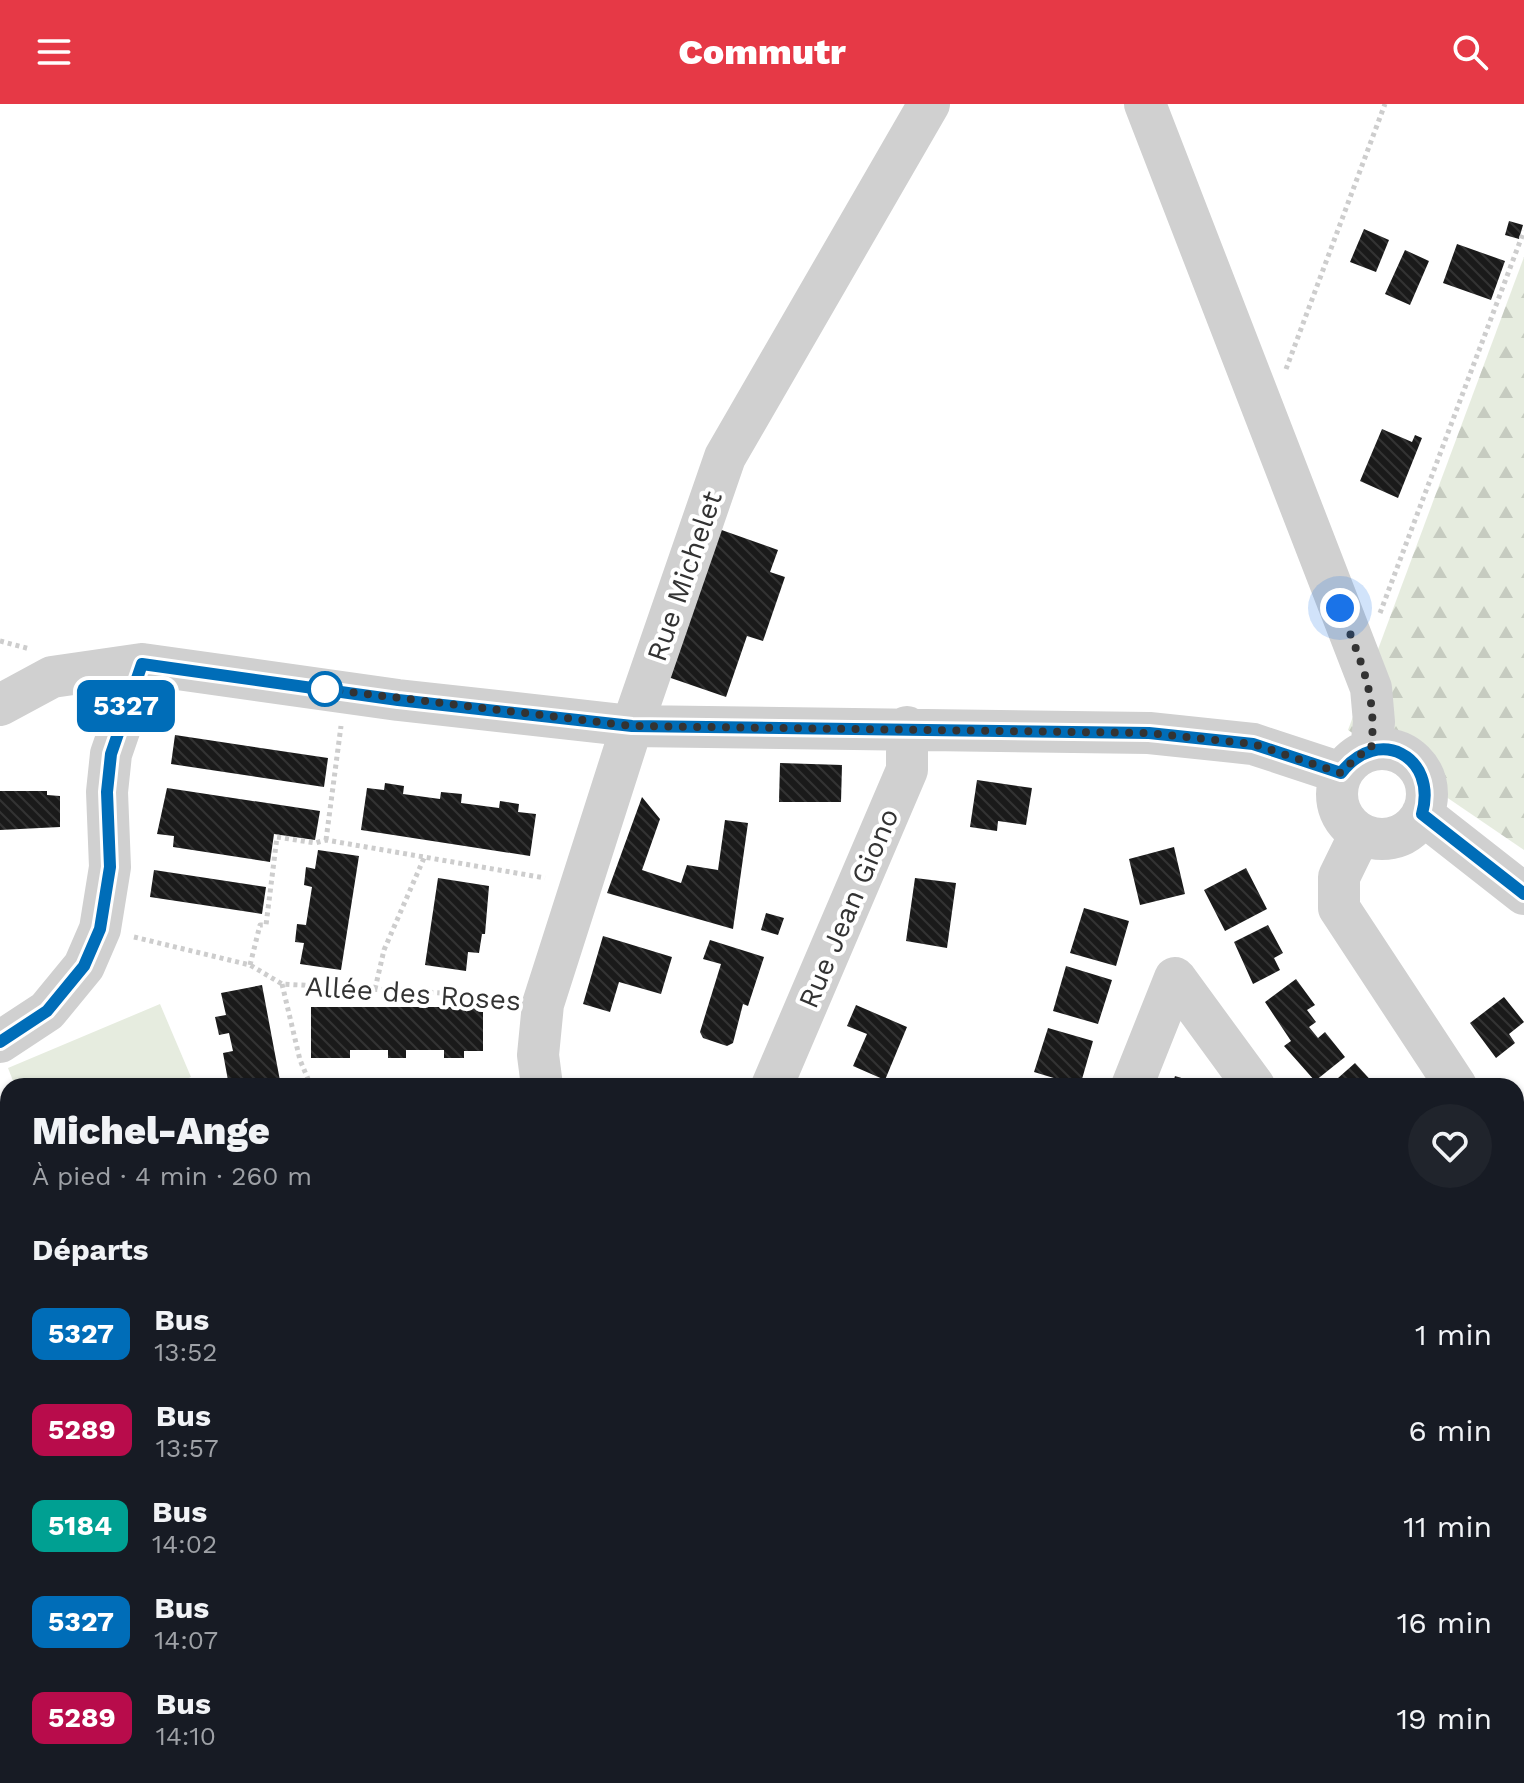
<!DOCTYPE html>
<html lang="fr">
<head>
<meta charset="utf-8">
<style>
	body { margin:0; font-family:"Work Sans",sans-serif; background:#20242c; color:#f1f3f6; height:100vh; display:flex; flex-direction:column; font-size:30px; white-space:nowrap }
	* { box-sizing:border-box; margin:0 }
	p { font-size:26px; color:#9ea1a6 }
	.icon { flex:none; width:44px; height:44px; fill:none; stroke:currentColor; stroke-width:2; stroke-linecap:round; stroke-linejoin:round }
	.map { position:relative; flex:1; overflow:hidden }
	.panel { position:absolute; left:0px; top:974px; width:1524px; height:706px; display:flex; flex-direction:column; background:#171b24; border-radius:24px 24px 0 0; box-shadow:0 2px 6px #0004 }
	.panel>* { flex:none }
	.badge { padding:0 16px; border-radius:12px; font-size:28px; line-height:52px }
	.you { position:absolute; width:40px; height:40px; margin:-20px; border:6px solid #fff; border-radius:50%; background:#1a73e8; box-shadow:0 0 0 12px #1a73e833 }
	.map>.badge { position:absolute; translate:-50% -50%; box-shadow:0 0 0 4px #fff }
	h2 { padding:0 32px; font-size:30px; line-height:72px }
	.round { display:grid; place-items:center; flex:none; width:84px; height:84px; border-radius:42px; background:#20242c }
	.head { display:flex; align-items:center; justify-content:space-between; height:136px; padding:0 32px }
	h1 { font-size:38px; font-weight:800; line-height:60px }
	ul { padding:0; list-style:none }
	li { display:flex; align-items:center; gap:24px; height:96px; padding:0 32px }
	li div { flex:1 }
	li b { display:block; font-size:30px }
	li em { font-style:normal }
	li .badge { min-width:88px; font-weight:700; text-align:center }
	header { display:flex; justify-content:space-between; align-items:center; height:104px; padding:0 32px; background:#e63946; color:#fff; font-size:36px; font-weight:800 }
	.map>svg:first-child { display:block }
	.forest { fill:url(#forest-firs) }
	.green { fill:#e6ecdf }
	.building { fill:url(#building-back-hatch) }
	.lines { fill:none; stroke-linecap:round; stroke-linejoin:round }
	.path { stroke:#cdcdcd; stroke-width:5; stroke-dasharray:4 4; stroke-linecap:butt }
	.minor { stroke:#d0d0d0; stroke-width:42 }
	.line-casing { stroke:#fff; stroke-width:18 }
	.line { stroke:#006db8; stroke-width:12 }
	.walk { stroke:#333; stroke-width:8; stroke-dasharray:0 14.4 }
	.stop-dot { fill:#fff; stroke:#006db8; stroke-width:4 }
	.labels { text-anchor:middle; stroke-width:8; stroke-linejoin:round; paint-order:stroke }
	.street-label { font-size:28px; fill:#333; stroke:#fff }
</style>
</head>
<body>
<header><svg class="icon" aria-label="menu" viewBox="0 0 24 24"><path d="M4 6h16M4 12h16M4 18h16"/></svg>Commutr<svg class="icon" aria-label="search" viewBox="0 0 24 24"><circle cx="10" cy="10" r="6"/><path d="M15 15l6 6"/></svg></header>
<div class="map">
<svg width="1524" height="1679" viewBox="0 0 1524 1679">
	<defs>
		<pattern id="forest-firs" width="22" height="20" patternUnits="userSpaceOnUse" patternTransform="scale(2)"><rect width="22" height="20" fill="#e6ecdf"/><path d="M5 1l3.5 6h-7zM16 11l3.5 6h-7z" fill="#c6cbc0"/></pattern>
		<pattern id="building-back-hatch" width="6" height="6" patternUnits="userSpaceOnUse" patternTransform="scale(2)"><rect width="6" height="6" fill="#1a1a1a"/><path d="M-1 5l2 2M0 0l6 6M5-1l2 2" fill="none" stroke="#333"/></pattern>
	</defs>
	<rect width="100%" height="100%" fill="#fff"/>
	<!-- forest -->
	<path class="forest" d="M1524 153V746L1348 626Z"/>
	<!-- green -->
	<path class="green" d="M160 900 191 973 169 982H15L8 964Z
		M0 1416 8 1419V1672H98L95 1679H0Z"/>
	<!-- building -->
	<path class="building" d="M1509 117 1523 121 1519 135 1505 131Z
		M1364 125 1389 136 1376 168 1350 158Z
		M1457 140 1505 157 1491 196 1443 179Z
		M1405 146 1429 157 1410 201 1385 190Z
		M1382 325 1412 338 1415 331 1422 334 1398 394 1360 377Z
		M716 424 778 446 770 468 785 473 763 537 747 532 726 593 665 572Z
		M175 631 328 654 324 683 171 660Z
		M780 659 842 661 841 698H779Z
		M977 676 1032 684 1026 721 998 717 997 727 970 723Z
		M385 679 404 682 403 690 440 695 441 688 462 690 461 699 499 704 500 697 519 700 518 708 536 710 530 752 361 726 367 684 384 686Z
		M167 684 320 707 315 736 274 730 270 758 173 743 174 732 157 730Z
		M0 687H47V691L60 692V723L0 726Z
		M642 693 660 715 642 766 681 779 687 761 718 766 725 716 748 719 733 825 607 789Z
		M1174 743 1185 790 1140 801 1129 755Z
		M318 746 359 752 341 866 300 860 304 839 295 838 297 820 306 821 312 783 304 781 306 763 315 765Z
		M1246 764 1267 805 1225 827 1204 786Z
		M154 766 266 783 262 810 150 793Z
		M438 774 489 782 485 830H482L479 849 468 848 466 867 425 861Z
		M915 774 956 779 947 844 906 837Z
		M1084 804 1129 817 1116 862 1070 849Z
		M766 809 784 814 778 831 761 826Z
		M1268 821 1283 849 1274 854 1280 866 1253 880 1234 838Z
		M603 832 672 853 661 890 619 878 610 908 583 900Z
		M710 836 764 853 748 902 743 900 733 939 727 942 703 934 700 928 721 860 703 855Z
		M1066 862 1112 876 1098 920 1053 907Z
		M1296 875 1315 901 1307 906 1316 918 1309 923 1318 934 1325 928 1345 953 1315 977 1284 942 1291 937 1265 898Z
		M262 881 281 982H229L223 949 233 947 229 929 219 931 215 913 226 911 221 889Z
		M1504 893 1524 918 1509 930 1515 939 1496 954 1470 919Z
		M856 901 907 923 885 976 853 962 867 930 847 922Z
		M311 903H483V947H464V954H444V946H406V954H388V946H350V954H311Z
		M1048 924 1093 937 1080 982 1034 968Z
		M1355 959 1376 982H1329Z
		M1175 972 1204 981V982H1172Z
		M0 1174 8 1177 6 1230 0 1228Z
		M1520 1467H1524V1510L1516 1509Z
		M1516 1581 1524 1582V1624L1516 1623Z
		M1516 1640 1524 1641 1523 1664 1516 1663Z
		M162 1672H176L180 1679H149Z
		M335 1672H372L370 1679H334Z
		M811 1672H857L856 1679H810Z
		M912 1672H967L966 1679H911Z
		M1467 1672H1511L1510 1679 1467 1676Z"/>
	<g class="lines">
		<!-- path -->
		<path class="path" d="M1286 265 1385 0
			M1380 509 1524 127
			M0 537 30 545
			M326 736 341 622
			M134 833 250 861 282 880 511 893
			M250 861 260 821H266L277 733 315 739 326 736 545 774
			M282 880 300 956 311 982
			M375 885 384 846 424 754"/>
		<!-- minor -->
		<path class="minor" d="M1145 0 1371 584 1374 618 1371 646
			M0 601 52 573 142 560 398 596 632 622 1149 629 1253 640 1341 669
			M1337 690a45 45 0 1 1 90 0a45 45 0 1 1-90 0Z
			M1422 710 1524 790
			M1360 730 1339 773V804L1456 982
			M0 938 47 907 84 862 100 825 110 763 107 688 111 650 142 560
			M542 982 538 951 543 900 632 622 725 353 929 0
			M772 982 907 666V623
			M1132 982 1175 874 1254 982
			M1516 1019 1524 1022
			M0 1276 8 1279
			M1184 1672 1225 1679
			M583 1679 584 1672
			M1017 1679 1018 1672"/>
	</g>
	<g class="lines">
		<!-- line casing -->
		<g class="line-casing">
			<path id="line" d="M0 938 47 907 84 862 100 825 110 763 107 688 111 650 142 560 398 596 632 622 1149 629 1253 640 1341 669C1378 621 1438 652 1422 710L1524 790"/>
		</g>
		<!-- line -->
		<use href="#line" class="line"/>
		<!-- walk -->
		<path class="walk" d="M325 585 632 622 1149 629 1253 640 1341 669 1359 651 1371 646C1378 590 1360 556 1340 504"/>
	</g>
	<!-- markers -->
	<circle class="stop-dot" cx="325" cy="585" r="16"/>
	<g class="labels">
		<!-- street labels -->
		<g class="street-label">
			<text transform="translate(684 472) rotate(-71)" y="10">Rue Michelet</text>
			<text transform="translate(848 804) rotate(-67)" y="10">Rue Jean Giono</text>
			<text transform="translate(413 889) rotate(4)" y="10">Allée des Roses</text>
		</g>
	</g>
</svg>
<div class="you" style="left:1340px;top:504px"></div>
<b class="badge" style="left:126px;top:602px;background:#006db8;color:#fff">5327</b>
<section class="panel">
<div class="head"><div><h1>Michel-Ange</h1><p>À pied · 4 min · 260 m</p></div><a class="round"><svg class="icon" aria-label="heart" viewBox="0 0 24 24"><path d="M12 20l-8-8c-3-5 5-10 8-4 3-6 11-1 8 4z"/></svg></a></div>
<h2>Départs</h2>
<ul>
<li><span class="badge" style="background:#006db8;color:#fff">5327</span><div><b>Bus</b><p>13:52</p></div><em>1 min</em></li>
<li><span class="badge" style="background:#b80c4b;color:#fff">5289</span><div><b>Bus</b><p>13:57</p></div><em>6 min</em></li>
<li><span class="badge" style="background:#00a092;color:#fff">5184</span><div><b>Bus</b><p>14:02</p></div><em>11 min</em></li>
<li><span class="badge" style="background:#006db8;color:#fff">5327</span><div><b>Bus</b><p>14:07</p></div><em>16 min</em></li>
<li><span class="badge" style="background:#b80c4b;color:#fff">5289</span><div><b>Bus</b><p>14:10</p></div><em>19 min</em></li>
</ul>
</section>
</div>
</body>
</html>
